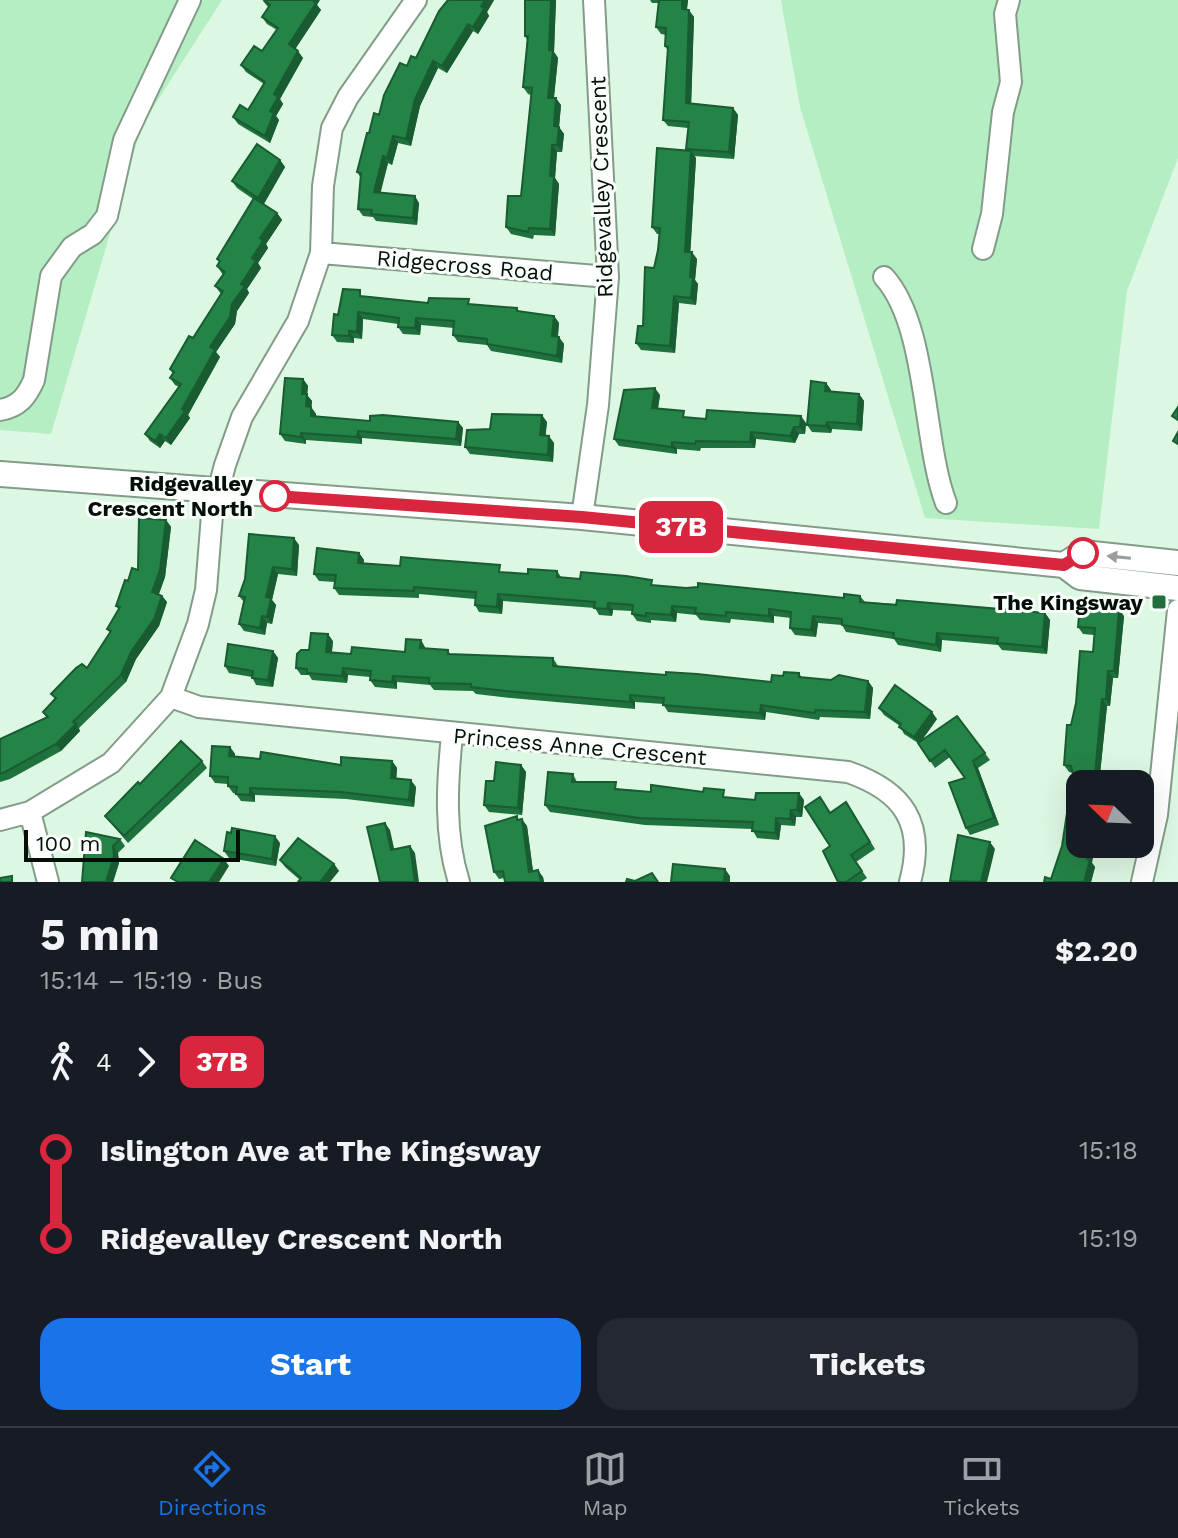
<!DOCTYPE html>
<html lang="en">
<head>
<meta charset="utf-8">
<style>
	body { margin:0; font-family:"Work Sans",sans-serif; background:#242831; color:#f1f3f6; height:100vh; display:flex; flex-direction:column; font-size:30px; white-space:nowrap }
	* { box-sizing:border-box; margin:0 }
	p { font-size:26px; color:#9ea1a6 }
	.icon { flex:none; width:44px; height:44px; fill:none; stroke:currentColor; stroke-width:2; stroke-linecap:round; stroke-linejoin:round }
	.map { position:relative; height:882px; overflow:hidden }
	.side { display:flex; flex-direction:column; background:#171b24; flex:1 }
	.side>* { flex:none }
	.badge { padding:0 16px; border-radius:12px; font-size:28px; line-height:52px }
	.needle { width:52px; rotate:293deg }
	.buttons { position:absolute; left:1066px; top:770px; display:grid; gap:16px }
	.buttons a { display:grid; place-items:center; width:88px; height:88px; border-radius:16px; background:#171b24; box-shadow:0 8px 32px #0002; font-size:40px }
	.scale { position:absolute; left:24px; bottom:20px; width:216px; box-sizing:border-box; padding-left:8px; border:4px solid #060e08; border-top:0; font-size:22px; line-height:28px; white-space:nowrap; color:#060e08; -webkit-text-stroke:6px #f9fefa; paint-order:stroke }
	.map>.badge { position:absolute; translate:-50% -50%; box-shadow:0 0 0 4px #fff }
	.legs { display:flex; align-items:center; gap:12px; height:88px; padding:0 40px; font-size:26px }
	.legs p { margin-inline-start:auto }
	.head { display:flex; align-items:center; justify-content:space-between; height:136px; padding:0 40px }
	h1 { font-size:44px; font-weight:700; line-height:60px }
	.cta { display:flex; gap:16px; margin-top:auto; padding:16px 40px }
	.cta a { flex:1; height:92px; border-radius:24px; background:#1a73e8; color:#fff; font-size:32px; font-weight:700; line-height:92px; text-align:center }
	.cta a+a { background:#242831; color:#f1f3f6 }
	ul { padding:0 40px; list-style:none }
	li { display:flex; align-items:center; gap:28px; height:88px; font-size:30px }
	li i { display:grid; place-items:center; width:12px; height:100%; margin:0 10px; background:currentColor }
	li i::after { content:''; width:20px; height:20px; margin:-10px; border:6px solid; border-radius:50%; background:#171b24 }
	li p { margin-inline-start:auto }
	li:first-child i { background:linear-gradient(#0000 50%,currentColor 0) }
	li:last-child i { background:linear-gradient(currentColor 50%,#0000 0) }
	.dock { display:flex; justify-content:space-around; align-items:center; height:112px; border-top:2px solid #363941; background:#171b24; font-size:22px; color:#9ea1a6 }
	.dock a { display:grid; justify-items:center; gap:4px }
	.dock .on { color:#1a73e8 }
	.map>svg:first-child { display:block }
	.green { fill:#b5eec2 }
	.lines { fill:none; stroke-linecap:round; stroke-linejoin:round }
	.minor-casing { stroke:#839c89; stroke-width:24 }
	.major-casing { stroke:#839c89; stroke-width:28 }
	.minor { stroke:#fff; stroke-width:20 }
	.major { stroke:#fff; stroke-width:24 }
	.wall { fill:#1f713d }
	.shaded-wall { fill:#195c32 }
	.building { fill:#248347; stroke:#195c32; stroke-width:2 }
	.oneway { fill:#9b9f9c }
	.line-1-casing { stroke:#fff; stroke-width:18 }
	.line-1 { stroke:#d7263d; stroke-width:12 }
	.stop-1-dot { fill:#fff; stroke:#d7263d; stroke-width:4 }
	.poi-dot { fill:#216d3c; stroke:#f9fefa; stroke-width:3 }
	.labels { text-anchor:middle; stroke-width:6; stroke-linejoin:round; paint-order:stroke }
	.street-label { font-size:22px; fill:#060e08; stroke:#f9fefa }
	.stop-label { font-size:22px; font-weight:bold; fill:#060e08; stroke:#f9fefa; text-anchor:end }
	.poi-label { font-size:22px; font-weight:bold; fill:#060e08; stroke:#f9fefa; text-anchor:end }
</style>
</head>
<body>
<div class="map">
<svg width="1178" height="882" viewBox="0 0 1178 882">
	<rect width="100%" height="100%" fill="#ddf8e2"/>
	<!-- green -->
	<path class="green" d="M0 0H222L142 125 51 434 0 430Z
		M781 0H1178V158L1127 291 1099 529 925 518 800 107Z"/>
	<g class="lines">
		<!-- minor casing -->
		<g class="minor-casing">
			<path id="minor" d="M983 249 992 214 1003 112 1011 82 1005 14 1009 0
				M321 253 608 277
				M884 277C928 325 923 444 946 503
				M0 410C19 407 27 396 34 380L51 276 72 247 93 234 107 216 124 140 190 0
				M582 517 598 405 608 277 594 0
				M171 697 199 707 848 772C903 791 926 823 910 882
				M452 735C447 784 444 835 459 882
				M30 812 48 882
				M0 820 30 812 111 763 171 697 198 624 206 590 212 515 225 465 242 417 298 321 321 253 323 186 332 128 348 97 416 0
				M1142 882 1157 815 1178 610"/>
		</g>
		<!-- major casing -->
		<g class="major-casing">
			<path id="major" d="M0 474 582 517 1064 565 1080 577 1178 588
				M1064 565 1083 553 1178 563"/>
		</g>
		<!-- minor -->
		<use href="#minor" class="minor"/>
		<!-- major -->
		<use href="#major" class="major"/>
	</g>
	<!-- wall -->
	<path class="wall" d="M448 0H494L487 12 489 16 478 34 473 31 447 73 438 68 420 106 411 146 398 143 392 165 388 163 380 193 419 203 417 225 376 221 373 217 363 216 358 209 361 178 357 172 369 133 407 66 416 58Z
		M525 0H556L554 52 558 58 554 98 561 105 559 127 564 134 562 152H557L555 178 559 184 555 236 534 235 533 239 511 234 506 227 521 196 531 95 528 94 523 87 527 40 525 36Z
		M650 0H688L687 9 694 17 691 103 733 108 738 115 734 159 694 156 696 158 690 252 697 259 695 280 698 284 696 305 679 303 675 353 641 350 636 343 643 326 658 250 660 234H657L652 227 688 151 686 149 688 128 668 126 663 120 668 51 665 46 666 35 661 34 656 27 659 3H652Z
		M263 1 317 5 321 10 295 49 303 58 280 99 283 104 276 116 279 120 270 143 238 124 233 117 248 110 264 84 246 72 241 65 262 51 277 30 267 24 262 17 269 8Z
		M280 160 285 167 264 204 277 213 282 220 266 244 268 248 258 263 261 268 247 289 249 293 237 311 235 324 216 352 220 357 188 415 190 418 171 445 165 441 160 448 150 441 145 434 179 387 175 385 170 378 173 374 170 369 193 338 221 294 215 286 223 275 217 266 219 262 217 259 253 199 237 188 232 181Z
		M365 296 428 303 517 308 519 311 554 316 559 323 558 337 564 344 562 363 491 351 487 345 458 342 453 335 454 328 421 325 420 335 403 334 398 327V324L363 319 362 339 354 338V343L337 342 332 335 338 315Z
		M303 379 308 386 307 395 312 401 311 407 316 414V416L370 421 458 422 463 428 461 446 362 438V444L306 440V444L285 441 280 434Z
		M826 383 831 390 830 391 859 394 864 401 862 431 832 429 831 433 812 432 807 425Z
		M660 395 658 408 689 418 806 423 805 434H799L795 443 756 439 755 448H701L700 451 677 449V454L619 446 614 439Z
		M547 422 545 436 554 443 553 462 470 454 465 447 490 429Z
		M166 520 171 527 165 577 159 594 162 596 167 602 159 626 136 659 126 682 79 728 80 731 61 751 10 779 0 782V739L46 717 43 712 55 699 51 694 87 668 110 633 107 629 119 610 116 606 128 581 138 570Z
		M299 545 297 576 278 574 272 600 276 605 272 624 267 623 265 635 244 631 239 624 244 602 239 596Z
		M359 553 364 560 363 563 528 574 557 571 561 577 686 588 844 598 860 596 865 602 1045 613 1050 620 1047 654 1002 650 998 645 942 640 941 652 898 645 894 639 846 632 842 625 818 623 816 637 795 635 790 628 791 618 774 616V623L731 619 730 623 700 620 696 615 677 613 676 622 651 620V623L637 621 632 614V611L613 610 612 616 599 615 595 608 503 601 502 614 479 612 475 605V599L419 594V598L339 595 334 588 335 582 319 581 314 574Z
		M1124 616 1118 678H1113L1110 706H1107L1099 784H1080L1092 863 1095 867 1091 882H1044L1051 879 1062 846 1073 773 1069 772 1064 765 1076 703 1093 652 1094 635 1083 634 1078 627Z
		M333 641 332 652 351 654 405 652 425 647V649L448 650 450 654 553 658 558 666 666 675 771 682 783 676 799 673 802 678 831 680 868 681 873 688 870 719 820 717 819 720 766 712 765 720 668 712 663 704 635 702V709L511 698 476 694 473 691 434 690 430 685 397 682V689L375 687 370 680V677L348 675 347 683 312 680 309 675H301L296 668 309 650Z
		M273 651 278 658 273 687 256 685 252 677 229 673 225 666Z
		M879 708 937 719 922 740 957 716 990 760 978 768 999 825 970 835 966 828 965 778 950 757 935 768 918 743 904 734 900 726 884 715Z
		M230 747 235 754V757L341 765 392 761 397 768 396 778 416 787 414 807 346 799 255 795V802L241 801 236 794 233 793 228 786V784L215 783 210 776Z
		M202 761 207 768 128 843 105 816 140 784Z
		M521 765 526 772 522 815 489 812 484 805 494 781Z
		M573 774 577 782 621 789 755 800H804L802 817H796L795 826 781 825 779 840 757 838 752 829 645 825 550 812 545 805Z
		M846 802 875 849 856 862 867 878 861 882H838L830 846V813Z
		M519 819 527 826 533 871 543 877 544 882H505L504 878 499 879 494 872Z
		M86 832 120 839 125 846 118 853 119 863 113 882H82Z
		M280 843 276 866 229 858 224 851Z
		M280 860 334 864 339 871 300 880 285 867Z"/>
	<!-- shaded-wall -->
	<path class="shaded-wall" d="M311 0H320L317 5 321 10 294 51 289 44Z
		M485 0H494L487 12 489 16 478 34 473 27 481 6Z
		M551 0H556L554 52 558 58 553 105 548 98Z
		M682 0H688L686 16 682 9Z
		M689 10 694 17 691 110 686 103Z
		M468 24 473 31 447 73 442 66Z
		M298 51 303 58 280 99 283 104 276 116 279 120 270 143 265 136 274 94Z
		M433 61 438 68 420 106 411 146 406 139 415 99Z
		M556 98 561 105 559 127 564 134 562 152 557 145 554 126Z
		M733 108 738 115 734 159 729 152Z
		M393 136 398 143 392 165 387 158Z
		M552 145 557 152 555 178 559 184 555 236 550 229V176Z
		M691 151 696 158 690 259 685 252Z
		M383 156 388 163 379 199 374 192Z
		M280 160 285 167 263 205 258 198Z
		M415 196 419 203 417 225 413 218Z
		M277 213 282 220 266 244 268 248 258 263 261 268 247 289 249 293 237 311 235 324 216 352 220 357 188 415 190 418 171 445 166 438 182 409 210 347 232 304 260 238Z
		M692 252 697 259 695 280 698 284 696 305 691 298 690 277Z
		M674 296 679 303 675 353 670 346Z
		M358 312 363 319 362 339 357 332Z
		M554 316 559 323 557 343 552 336Z
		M416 318 421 325 420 335 415 328Z
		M349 331 354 338V343L349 336Z
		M559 337 564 344 562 363 557 356Z
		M303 379 308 386 307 395 312 401 311 413 306 406 302 394Z
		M826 383 831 390 830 398 825 391Z
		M655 388 660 395 657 415 652 408Z
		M859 394 864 401 862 431 857 424Z
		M311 407 316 414V423L311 416Z
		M542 415 547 422 545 442 540 435Z
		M801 416 806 423 805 434 800 427Z
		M458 422 463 428 461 446 456 439Z
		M827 422 832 429 831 433 826 426Z
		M794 427 799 434 795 443 790 436Z
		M358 431 362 438V444L357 437Z
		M751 432 756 439 755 448 750 442Z
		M301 433 306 440V444L301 437Z
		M160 434 165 441 160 448 155 441Z
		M549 436 554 443 553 462 548 455Z
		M672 442 677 449V454L672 447Z
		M166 520 171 527 165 577 157 599 152 592Z
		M294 538 299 545 297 576 292 569Z
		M359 553 364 560 363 570 358 563Z
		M273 567 278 574 272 600 276 605 272 624 267 617 266 597Z
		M498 594 503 601 502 614 497 607Z
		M162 596 167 602 159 626 136 659 126 682 121 675 131 652Z
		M608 603 613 610 612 616 607 609Z
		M672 606 677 613 676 622 671 615Z
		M769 609 774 616V623L769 616Z
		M1119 609 1124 616 1118 678 1114 671Z
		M1045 613 1050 620 1047 654 1042 647Z
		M262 616 267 623 265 635 260 628Z
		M813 616 818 623 816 637 811 630Z
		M937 633 942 640 941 652 936 645Z
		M328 634 333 641 331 659 326 652Z
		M421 640 425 647V655L420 648Z
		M273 651 278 658 273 687 268 680Z
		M343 668 348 675 347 683 342 676Z
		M1108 671 1113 678 1110 706 1106 699Z
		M393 676 397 682V689L392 682Z
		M868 681 873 688 870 719 865 712Z
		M630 695 635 702V709L630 702Z
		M1102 699 1107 706 1099 784H1094Z
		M761 705 766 712 765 720 760 713Z
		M932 712 937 719 919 744 914 737Z
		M76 724 80 731 61 751 56 744Z
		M230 747 235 754 234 763 229 756Z
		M392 761 397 768 396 785 391 778Z
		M973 761 978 768 999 825 994 818Z
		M521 765 526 772 522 815 518 808Z
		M411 780 416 787 414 807 409 800Z
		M250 788 255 795V802L250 795Z
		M799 793 804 800 802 817 797 810Z
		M791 810 796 817 795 826 790 819Z
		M776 818 781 825 779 840 775 833Z
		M522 819 527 826 534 879 529 872Z
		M385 823 390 830 396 857 391 850Z
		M275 836 280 843 276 866 272 859Z
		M990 842 995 849 987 882H981Z
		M1090 844H1096L1092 863 1095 867 1091 882H1084Z
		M113 846 118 853 119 863 113 882H106Z
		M410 846 415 853 419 882H415Z
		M224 859 229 866 219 882H209Z
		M334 864 339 871 330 882H320Z
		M725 869 730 876V882H724Z
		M538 870 543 877 544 882H541Z"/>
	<!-- building -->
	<path class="building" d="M264 0H312L316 3 289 44 298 51 274 94 278 97 270 111 274 113 265 136 233 117 240 105 248 110 265 82 241 65 254 46 262 51 278 28 262 17 270 5Z
		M448 0H485L481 6 484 9 473 27 468 24 442 66 433 61 415 99 406 139 393 136 387 158 383 156 374 192 415 196 413 218 371 214 372 210 358 209 361 173 357 172 367 133H369L374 113 379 115 384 95 400 63 407 66 411 56 416 58 439 11Z
		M525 0H551L549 50 553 51 548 98H556L554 126 559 127 557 145H552L550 176 554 177 550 229 529 228 528 232 506 227 508 196H521L532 88 523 87 528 36H525Z
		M659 0H682V9L689 10 686 103 733 108 729 152 686 149 689 122 663 120 668 47 665 46 666 28 656 27Z
		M257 144 280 160 258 198 232 181Z
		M657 148 691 151 685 252H692L690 277H693L691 298 674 296 670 346 636 343 638 326H643L645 267 654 268 658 250 660 228 652 227Z
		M254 198 277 213 260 238 263 241 252 258 256 261 241 284 245 286 232 304 230 317 210 347 215 350 182 409 185 411 166 438 160 434 155 441 145 434 181 384 170 378 174 372 170 369 189 336 193 338 223 291 215 286 225 272 217 266 220 261 217 259Z
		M343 289 360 290V296L428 303 429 298 469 299 468 304 517 308V311L554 316 552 336 559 337 557 356 487 344V339L453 335 454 321 416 318 415 328 398 327 399 318 358 312 357 332 349 331V336L332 335 334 314 338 315Z
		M285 378 303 379 302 394H307L306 406 311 407V416L370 421V416L383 415 458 422 456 439 358 431 357 437 301 433V437L280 434Z
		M811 381 826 383 825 391 859 394 857 424 827 422 826 426 807 425Z
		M655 388 652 408 684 411 683 417 706 419 707 410 801 416 800 427H794L790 436 751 432 750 442 696 441 695 444 672 442V447L614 439 624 390Z
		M1178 407V420L1172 416Z
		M492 414 542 415 540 435 549 436 548 455 465 447 467 430 490 429Z
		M1178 432V444L1173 441Z
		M139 518 166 520 160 570 152 592 162 596 154 619 131 652 121 675 73 722 76 724 56 744 5 772 0 774V739L48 717 43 712 56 698 51 694 76 668 82 664 87 668 111 631 107 629 120 607 116 606 125 580 128 581 132 568 138 570Z
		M249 534 294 538 292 569 273 567 266 597 271 598 267 617 262 616 260 628 239 624 245 597 239 596 245 579Z
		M317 548 359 553 358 563 400 566 401 557 423 559 500 565 499 572 528 574V569L557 571V577L580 579 581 572 626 576 652 580 651 585 686 588 698 587V583L844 598V594L860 596V602L896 605 897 600 1045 613 1042 647 997 643 998 638 937 633 936 645 893 638 894 633 842 625V619L813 616 811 630 790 628 791 612 769 609V616L726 612V616L695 613 696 608 672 606 671 615 646 613V616L632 614 633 605 608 603 607 609 594 608 595 602 498 594 497 607 475 605 476 592 414 587V591L334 588 336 575 314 574Z
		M1080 605 1119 609 1114 671H1108L1106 699H1102L1094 784H1080V844H1090L1087 859 1090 860 1084 882H1044L1045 877 1051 879 1062 846 1073 774 1071 766 1064 765 1067 725H1071L1076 703 1080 651 1093 652 1095 628 1078 627Z
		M311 633 328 634 326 652 351 654 352 647 405 652 406 639 421 640 420 648 448 650V654L553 658V666L666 675V672L697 674 771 682 772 675 783 676 784 672 799 673V677L831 680 839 675 868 681 865 712 815 710V713L761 705 760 713 663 705 664 698 630 695V702L506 691 471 687V684L429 683V678L393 676 392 682 370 680 371 671 343 668 342 676 307 673V669L296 668 297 654 301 650H309Z
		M228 644 273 651 268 680 252 678 253 671 225 666Z
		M895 685 932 712 914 737 899 727 901 724 879 708Z
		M957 716 985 753 973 761 994 818 966 828 949 783 965 778 945 750 930 761 918 743Z
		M181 741 202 761 124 836 105 816 138 782 140 784Z
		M212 746 230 747 229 756 260 759 261 752 341 765V757L392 761 391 778 411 780 409 800 341 792 250 788V795L236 794 237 787 228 786V777L210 776Z
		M496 762 521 765 518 808 484 805 486 781H494Z
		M548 772 573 774 572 782H616L615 789 651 792V785L703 792 704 788 724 790 723 797 755 800 756 793H799L797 810H791L790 819 776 818 775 833 752 831 753 822 640 818 545 805Z
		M820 797 830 813 846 802 870 842 851 855 862 871 846 882H838L823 851 830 846 805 807Z
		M517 816V820L522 819 529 872 538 870 541 882H505L503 871 494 872 485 826Z
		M385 823 391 850 410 846 415 882H380L367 827Z
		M232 828 275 836 272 859 224 851 227 832 231 833Z
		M86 832 120 839 113 846 114 856 106 882H82Z
		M958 835 990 842 981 882 950 881Z
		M298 838 334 864 320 882H298L301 878 280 860Z
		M195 840 224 859 209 882H178L171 878Z
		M673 864 725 869 724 882H671Z
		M652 873 658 882H626L627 879 635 881Z
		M12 876V882H0V878Z"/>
	<!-- one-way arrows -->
	<defs><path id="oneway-solid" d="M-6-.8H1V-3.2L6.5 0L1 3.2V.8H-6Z" transform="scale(2)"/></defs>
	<use class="oneway" href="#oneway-solid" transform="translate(1119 557) rotate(-174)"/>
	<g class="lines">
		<!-- line-1 casing -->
		<g class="line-1-casing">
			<path id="line-1" d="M275 496 582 517 1064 565 1083 553"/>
		</g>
		<!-- line-1 -->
		<use href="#line-1" class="line-1"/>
	</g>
	<!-- markers -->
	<g class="stop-1-dot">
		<circle cx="275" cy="496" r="14"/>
		<circle cx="1083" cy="553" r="14"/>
	</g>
	<rect class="poi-dot" x="1151" y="594" width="16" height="16" rx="4"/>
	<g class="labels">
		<!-- street labels -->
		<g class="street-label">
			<text transform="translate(601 187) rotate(-92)" y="8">Ridgevalley Crescent</text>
			<text transform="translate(465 265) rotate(5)" y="8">Ridgecross Road</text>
			<text transform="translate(580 746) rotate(5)" y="8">Princess Anne Crescent</text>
		</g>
		<!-- stop labels -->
		<g class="stop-label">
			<text x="253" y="491">Ridgevalley<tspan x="253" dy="25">Crescent North</tspan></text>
		</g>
		<!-- poi labels -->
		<g class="poi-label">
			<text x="1143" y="610">The Kingsway</text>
		</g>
	</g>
</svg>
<div class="buttons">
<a><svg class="needle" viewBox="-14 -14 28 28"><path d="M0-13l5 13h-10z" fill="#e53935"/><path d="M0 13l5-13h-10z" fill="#9ea1a6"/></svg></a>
</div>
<div class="scale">100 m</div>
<b class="badge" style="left:681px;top:527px;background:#d7263d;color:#fff">37B</b>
</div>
<section class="side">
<div class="head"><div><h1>5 min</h1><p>15:14 – 15:19 · Bus</p></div><b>$2.20</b></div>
<div class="legs"><svg class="icon" aria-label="walk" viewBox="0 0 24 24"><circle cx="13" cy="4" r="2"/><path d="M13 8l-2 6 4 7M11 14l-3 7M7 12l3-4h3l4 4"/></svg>4<svg class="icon" aria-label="forward" viewBox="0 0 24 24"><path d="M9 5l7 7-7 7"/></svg><b class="badge" style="background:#d7263d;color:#fff">37B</b></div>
<ul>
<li><i style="color:#d7263d"></i><b>Islington Ave at The Kingsway</b><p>15:18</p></li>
<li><i style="color:#d7263d"></i><b>Ridgevalley Crescent North</b><p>15:19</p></li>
</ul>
<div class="cta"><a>Start</a><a>Tickets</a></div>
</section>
<nav class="dock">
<a class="on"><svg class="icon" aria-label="directions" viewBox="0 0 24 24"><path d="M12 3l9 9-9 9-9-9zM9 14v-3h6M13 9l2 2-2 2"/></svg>Directions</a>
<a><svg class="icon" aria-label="map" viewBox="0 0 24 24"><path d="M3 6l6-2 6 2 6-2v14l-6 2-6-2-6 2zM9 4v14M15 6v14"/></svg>Map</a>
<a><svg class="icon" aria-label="tickets" viewBox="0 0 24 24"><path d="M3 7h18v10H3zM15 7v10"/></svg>Tickets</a>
</nav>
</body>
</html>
